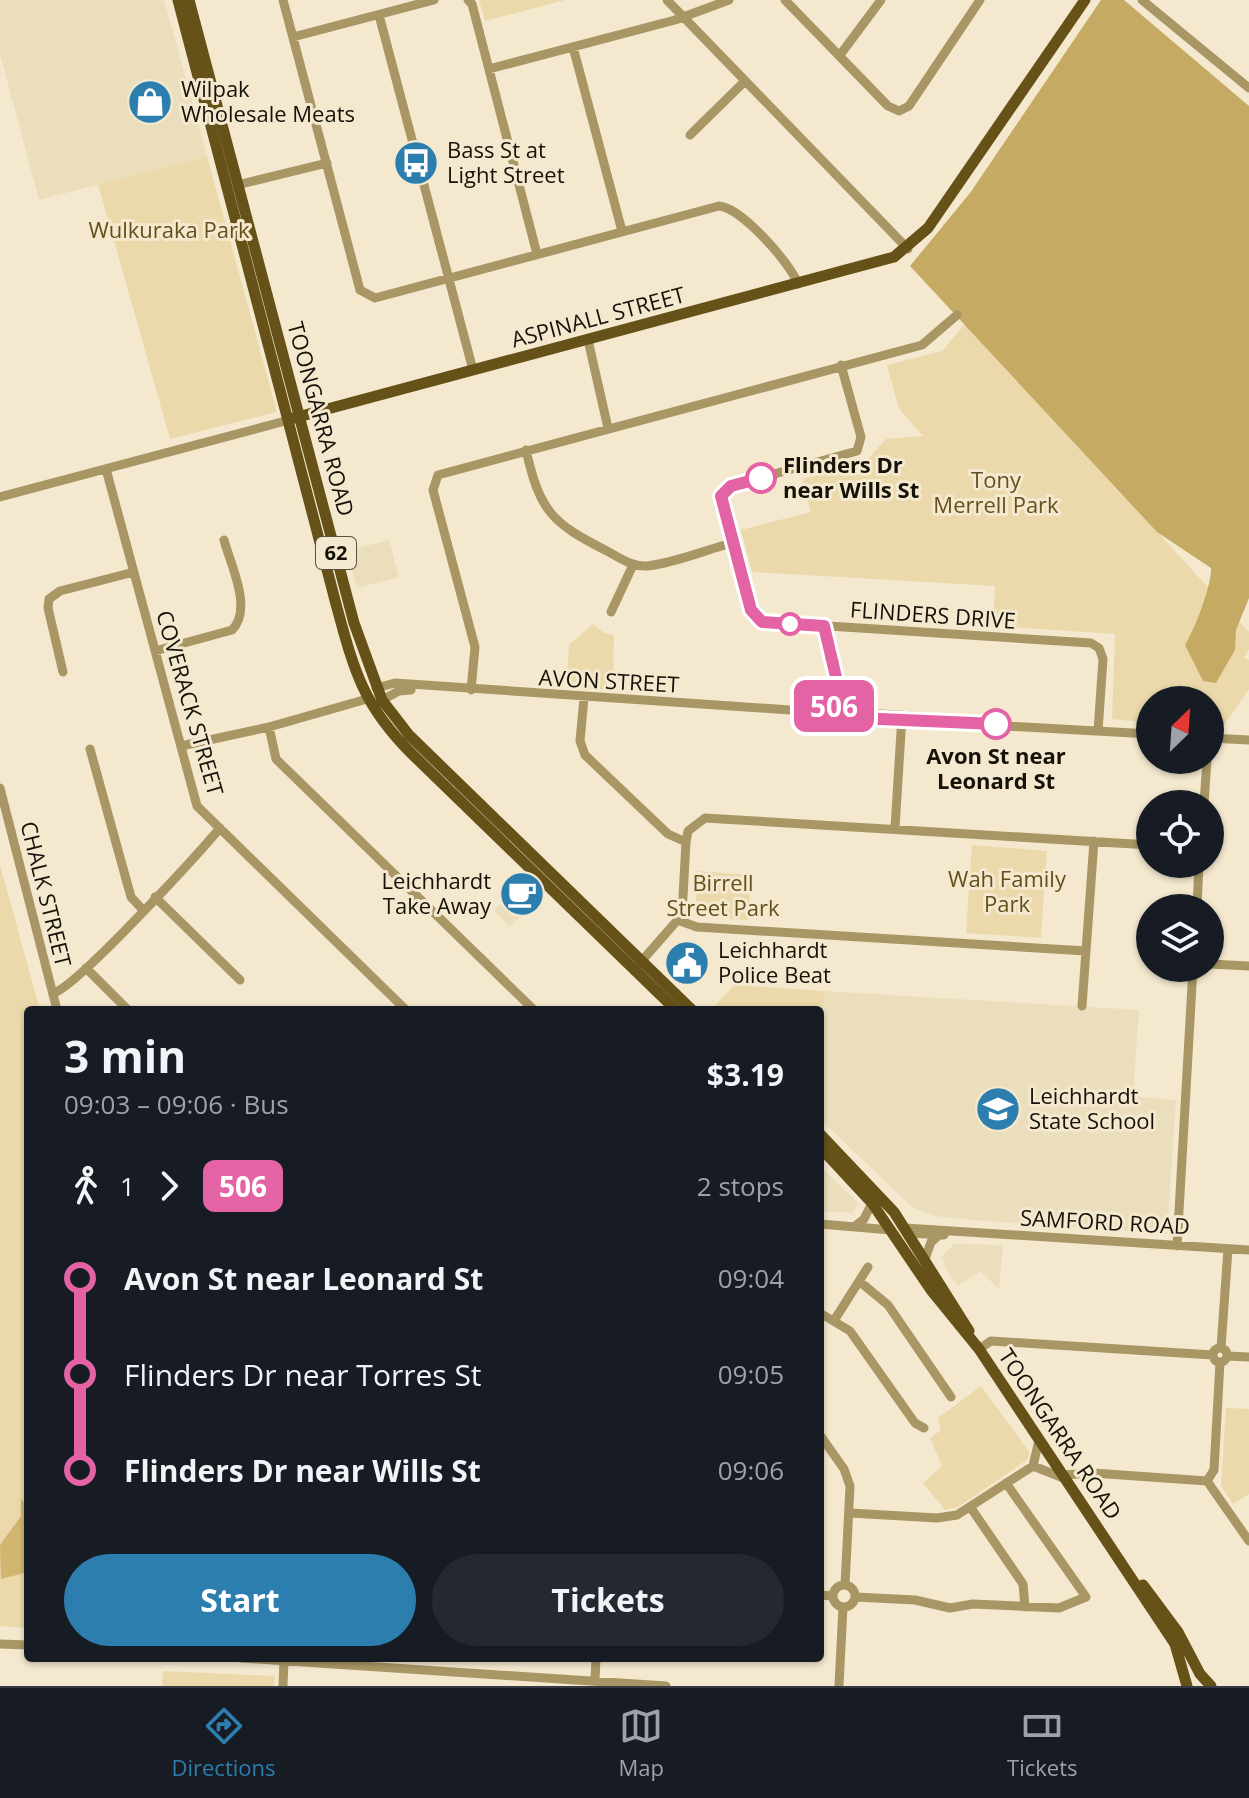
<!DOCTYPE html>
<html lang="en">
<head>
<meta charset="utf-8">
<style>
	body { margin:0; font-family:"Open Sans",sans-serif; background:#242831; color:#f1f3f6; height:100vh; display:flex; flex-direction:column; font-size:30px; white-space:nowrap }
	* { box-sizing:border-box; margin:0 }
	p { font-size:26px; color:#9ea1a6 }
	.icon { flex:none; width:44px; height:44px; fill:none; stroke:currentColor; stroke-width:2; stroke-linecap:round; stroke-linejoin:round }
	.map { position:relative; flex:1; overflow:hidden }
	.details { position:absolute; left:24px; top:1006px; width:800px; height:656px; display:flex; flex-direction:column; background:#171b24; border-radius:8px; box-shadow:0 2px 6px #0004 }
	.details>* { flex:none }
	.badge { padding:0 16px; border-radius:12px; font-size:28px; line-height:52px }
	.needle { width:52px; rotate:25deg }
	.fabs { position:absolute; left:1136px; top:686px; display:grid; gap:16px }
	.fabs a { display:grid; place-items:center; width:88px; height:88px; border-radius:50%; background:#171b24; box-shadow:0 2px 6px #0004; font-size:40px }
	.map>.badge { position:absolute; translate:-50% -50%; box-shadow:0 0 0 4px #fff }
	.legs { display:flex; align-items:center; gap:12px; height:88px; padding:0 40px; font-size:26px }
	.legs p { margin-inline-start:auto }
	.headline { display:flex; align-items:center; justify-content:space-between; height:136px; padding:0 40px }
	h1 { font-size:44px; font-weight:700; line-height:60px }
	.button { display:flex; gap:16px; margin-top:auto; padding:16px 40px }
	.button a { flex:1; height:92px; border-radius:48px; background:#2b7eae; color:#fff; font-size:32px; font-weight:700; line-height:92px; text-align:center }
	.button a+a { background:#242831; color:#f1f3f6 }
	ul { padding:0 40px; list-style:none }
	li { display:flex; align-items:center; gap:28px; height:96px; font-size:30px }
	li i { display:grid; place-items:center; width:12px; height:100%; margin:0 10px; background:currentColor }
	li i::after { content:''; width:20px; height:20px; margin:-10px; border:6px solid; border-radius:50%; background:#171b24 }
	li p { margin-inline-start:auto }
	li:first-child i { background:linear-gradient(#0000 50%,currentColor 0) }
	li:last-child i { background:linear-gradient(currentColor 50%,#0000 0) }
	.dock { display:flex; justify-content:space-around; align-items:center; height:112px; border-top:2px solid #363941; background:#171b24; font-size:22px; color:#9ea1a6 }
	.dock a { display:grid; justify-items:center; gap:4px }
	.dock .active { color:#2b7eae }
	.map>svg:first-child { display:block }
	.built { fill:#ebdebc }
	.green { fill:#ebd9ab }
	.forest { fill:#c5aa64 }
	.water { fill:#d2b670 }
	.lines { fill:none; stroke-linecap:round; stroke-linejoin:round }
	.minor { stroke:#a99665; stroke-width:9 }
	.major { stroke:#665218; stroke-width:11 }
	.line-1-casing { stroke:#fff; stroke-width:18 }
	.line-1 { stroke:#e463a4; stroke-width:12 }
	.stop-1-dot { fill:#fff; stroke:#e463a4; stroke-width:4 }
	.labels { text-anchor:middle; stroke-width:6; stroke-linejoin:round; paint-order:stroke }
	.shield { fill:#f4e9cf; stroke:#595244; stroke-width:2 }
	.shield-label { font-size:20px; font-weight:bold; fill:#161209 }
	.poi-label { font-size:22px; fill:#161209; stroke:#f4e9cf; text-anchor:start }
	.park-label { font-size:22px; fill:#64501b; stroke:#f4e9cf }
	.street-label { font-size:22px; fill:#161209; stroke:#f4e9cf }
	.stop-label { font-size:22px; font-weight:bold; fill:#161209; stroke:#f4e9cf; text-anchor:start }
</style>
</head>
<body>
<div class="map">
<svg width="1249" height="1686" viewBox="0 0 1249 1686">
	<rect width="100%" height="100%" fill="#f4e9cf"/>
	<!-- built -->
	<path class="built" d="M0 0H164L207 156 39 200 0 54Z
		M389 540 399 577 357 588 346 551Z
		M525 879 541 895 510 927 494 911Z
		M825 991 1139 1010 1133 1096 1176 1100 1167 1234 971 1220 935 1216 912 1207 820 1119Z
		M820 1166 858 1203 853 1213 820 1211Z
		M954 1244 1003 1245 999 1289 980 1271 958 1286 946 1270 942 1256Z"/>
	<!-- green -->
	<path class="green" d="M479 0H565L485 21Z
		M207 156 277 412 170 439 98 184Z
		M966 323 1249 632V649L1244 658 1249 660V689L1222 728 1210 727V700H1150V723L1112 719 1115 634 993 626 995 586 752 572 741 530 811 512 802 479 864 463 886 439 923 436 899 409 887 365 942 351Z
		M593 624 604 633 614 635 613 690 566 687 569 645Z
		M972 845 1047 851 1041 938 966 933Z
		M0 865 40 1010H28V1628L0 1626Z
		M698 871 751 875 748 920 695 916Z
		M734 985 825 991 820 1044V1010H711Z
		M981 1386 1030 1453 1027 1460 958 1507 945 1510 923 1483 942 1466 930 1438 941 1430 938 1418Z
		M1226 1408 1249 1409V1494L1233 1504 1221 1486Z
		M163 1671 275 1676 274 1686H162Z"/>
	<!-- forest -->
	<path class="forest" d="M1101 0H1124L1249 106V598L1236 630 1235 650 1216 683 1203 681 1185 645C1195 629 1212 584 1211 568L1157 532 910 266 970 193Z"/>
	<!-- water -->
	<path class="water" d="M21 1499 28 1506V1572L1 1579 0 1545 21 1516Z"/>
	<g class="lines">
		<!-- minor -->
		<path class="minor" d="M283 0 360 290 375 298 719 206C741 207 791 264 798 284
			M468 0 472 4 537 254
			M667 0 908 249
			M785 0 888 106 899 111 909 106 980 0
			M1142 0 1249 88
			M379 15 473 370
			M293 37 434 0
			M573 47 622 231
			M840 55 881 0
			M489 69 675 20 729 0
			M690 135 745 81
			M237 185 327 163
			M588 340 608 428
			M841 365 861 437 857 451 731 486 721 496 753 616 767 622 1091 643 1099 648 1103 659 1098 731
			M526 450C540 512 552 523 607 551 620 558 632 567 647 566 675 563 705 550 732 543
			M106 469 197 806 406 1010
			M0 497 289 420
			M611 612 633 565
			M824 626 836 677 833 713
			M155 651 232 630C253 609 231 566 224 540
			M63 672 48 608 49 599 60 591 134 572
			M376 688 395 683 790 710 809 715 1150 734
			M471 690 475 647 433 490 438 475 922 345 957 315
			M584 698 580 741 585 755 668 834 686 842 682 915 639 964
			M382 700 399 691 411 690
			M797 709 930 717
			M269 727 276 759 534 1010
			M1210 738 1249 740
			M181 746 269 727 367 699
			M90 749 131 897 142 909
			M0 788 57 1010
			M1204 804 1207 760
			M895 828 902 716
			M686 842 688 831 705 818 1150 845
			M155 897 240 980
			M1197 908 1199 864
			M680 921 697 927 1086 951
			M1210 964 1249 966
			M86 968 128 1010
			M53 993C75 989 198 854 220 828
			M1082 1006 1094 841
			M820 1224 891 1230
			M854 1227 864 1219 872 1203
			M905 1228 1249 1250
			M909 1233 944 1235
			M1177 1246 1193 968
			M925 1259 931 1242 939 1235
			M859 1281 888 1305 951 1397
			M820 1313 850 1331 915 1423 924 1428
			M835 1319 868 1267
			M1221 1348 1228 1249
			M1213 1355a7 7 0 1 1 14 0a7 7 0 1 1-14 0Z
			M979 1349 991 1341 1213 1355
			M1227 1356 1249 1357
			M820 1435 844 1469 850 1486 845 1585
			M1033 1466 1066 1479
			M1063 1475 1093 1473 1207 1481
			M1207 1481 1214 1470 1220 1362
			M1207 1481 1249 1541
			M971 1508 1023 1584 1025 1607
			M850 1513 937 1518 957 1515 1033 1466 1039 1440
			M833 1596a11 11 0 1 1 22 0a11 11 0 1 1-22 0Z
			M820 1595 833 1596
			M855 1597 915 1600 950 1608 973 1604 1059 1608 1086 1597 1006 1483
			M0 1644 28 1645
			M241 1658 666 1686
			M595 1681 596 1658
			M839 1685 843 1607
			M283 1686 284 1661"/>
		<!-- major -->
		<path class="major" d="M178 0 336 604C354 670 362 704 412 754L676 1010
			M189 0 354 623 382 700 409 735 692 1010
			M294 418 894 257 928 228 1085 0
			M820 1134 894 1212 969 1331
			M820 1147 872 1203 931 1290 979 1349 1175 1644 1187 1686
			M1143 1585 1178 1632 1200 1674 1211 1686"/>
	</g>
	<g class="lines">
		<!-- line-1 casing -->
		<g class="line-1-casing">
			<path id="line-1" d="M761 478 731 486 721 496 751 610 762 622 824 626 836 677 834 717 996 724"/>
		</g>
		<!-- line-1 -->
		<use href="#line-1" class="line-1"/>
	</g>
	<!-- icons -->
	<defs>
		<g id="shop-disc" transform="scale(2.3)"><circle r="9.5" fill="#2b7eae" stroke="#f4e9cf"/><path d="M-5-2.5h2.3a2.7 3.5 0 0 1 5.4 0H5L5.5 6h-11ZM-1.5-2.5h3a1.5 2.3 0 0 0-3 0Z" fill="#fff"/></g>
		<g id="bus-disc" transform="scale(2.3)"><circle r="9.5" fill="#2b7eae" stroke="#f4e9cf"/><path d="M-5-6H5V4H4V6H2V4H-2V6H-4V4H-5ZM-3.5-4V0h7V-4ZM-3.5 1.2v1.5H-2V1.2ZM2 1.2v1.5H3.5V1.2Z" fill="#fff"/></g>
		<g id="cafe-disc" transform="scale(2.3)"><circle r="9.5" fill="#2b7eae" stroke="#f4e9cf"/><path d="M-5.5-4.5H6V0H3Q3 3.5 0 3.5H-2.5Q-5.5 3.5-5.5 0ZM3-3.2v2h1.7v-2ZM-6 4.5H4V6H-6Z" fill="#fff"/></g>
		<g id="civic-disc" transform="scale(2.3)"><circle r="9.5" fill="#2b7eae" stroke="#f4e9cf"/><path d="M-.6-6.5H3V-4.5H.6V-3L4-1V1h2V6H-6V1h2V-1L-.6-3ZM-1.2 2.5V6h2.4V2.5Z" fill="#fff"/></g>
		<g id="school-disc" transform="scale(2.3)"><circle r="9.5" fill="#2b7eae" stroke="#f4e9cf"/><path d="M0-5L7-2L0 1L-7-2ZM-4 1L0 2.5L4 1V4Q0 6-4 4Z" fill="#fff"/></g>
	</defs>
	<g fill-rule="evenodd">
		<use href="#shop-disc" x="150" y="102"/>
		<use href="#bus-disc" x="416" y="163"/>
		<use href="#cafe-disc" x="522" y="894"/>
		<use href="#civic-disc" x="687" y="963"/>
		<use href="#school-disc" x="998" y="1109"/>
	</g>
	<!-- markers -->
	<g class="stop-1-dot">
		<circle cx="761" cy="478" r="14"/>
		<circle cx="790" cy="624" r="10"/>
		<circle cx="996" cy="724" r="14"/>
	</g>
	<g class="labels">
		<!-- shield labels -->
		<rect class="shield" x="316" y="537" width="40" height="32" rx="6"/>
		<g class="shield-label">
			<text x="336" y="560">62</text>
		</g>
		<!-- poi labels -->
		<g class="poi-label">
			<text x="181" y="97">Wilpak<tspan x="181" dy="25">Wholesale Meats</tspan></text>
			<text x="447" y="158">Bass St at<tspan x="447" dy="25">Light Street</tspan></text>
			<text x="491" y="889" text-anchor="end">Leichhardt<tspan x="491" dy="25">Take Away</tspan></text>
			<text x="718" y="958">Leichhardt<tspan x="718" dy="25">Police Beat</tspan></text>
			<text x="1029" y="1104">Leichhardt<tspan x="1029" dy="25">State School</tspan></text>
		</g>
		<!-- park labels -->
		<g class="park-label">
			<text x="169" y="238">Wulkuraka Park</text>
			<text x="996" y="488">Tony<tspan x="996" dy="25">Merrell Park</tspan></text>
			<text x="1007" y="887">Wah Family<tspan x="1007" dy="25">Park</tspan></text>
			<text x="723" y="891">Birrell<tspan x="723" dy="25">Street Park</tspan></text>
		</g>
		<!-- street labels -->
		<g class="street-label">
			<text transform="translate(598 317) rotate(-15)" y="8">ASPINALL STREET</text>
			<text transform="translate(321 419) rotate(75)" y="8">TOONGARRA ROAD</text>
			<text transform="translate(933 615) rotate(4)" y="8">FLINDERS DRIVE</text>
			<text transform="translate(609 681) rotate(3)" y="8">AVON STREET</text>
			<text transform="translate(190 703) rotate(74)" y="8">COVERACK STREET</text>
			<text transform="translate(46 894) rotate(76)" y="8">CHALK STREET</text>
			<text transform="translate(1105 1222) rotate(3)" y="8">SAMFORD ROAD</text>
			<text transform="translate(1060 1434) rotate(56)" y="8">TOONGARRA ROAD</text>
		</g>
		<!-- stop labels -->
		<g class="stop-label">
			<text x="783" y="473">Flinders Dr<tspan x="783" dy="25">near Wills St</tspan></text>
			<text x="996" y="764" text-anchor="middle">Avon St near<tspan x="996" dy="25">Leonard St</tspan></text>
		</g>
	</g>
</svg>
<div class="fabs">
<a><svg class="needle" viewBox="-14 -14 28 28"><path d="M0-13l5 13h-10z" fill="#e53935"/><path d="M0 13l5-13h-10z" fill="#9ea1a6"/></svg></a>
<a><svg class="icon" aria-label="locate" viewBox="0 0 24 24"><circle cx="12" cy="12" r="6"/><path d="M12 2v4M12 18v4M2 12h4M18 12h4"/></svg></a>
<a><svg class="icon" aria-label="layers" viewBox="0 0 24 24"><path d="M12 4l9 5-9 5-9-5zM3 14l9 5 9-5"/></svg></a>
</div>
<b class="badge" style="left:834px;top:706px;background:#e463a4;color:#fff">506</b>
<section class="details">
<div class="headline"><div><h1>3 min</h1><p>09:03 – 09:06 · Bus</p></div><b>$3.19</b></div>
<div class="legs"><svg class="icon" aria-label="walk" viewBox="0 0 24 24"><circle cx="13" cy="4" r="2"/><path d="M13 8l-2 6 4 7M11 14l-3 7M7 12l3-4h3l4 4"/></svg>1<svg class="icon" aria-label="forward" viewBox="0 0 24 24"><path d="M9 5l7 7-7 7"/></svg><b class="badge" style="background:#e463a4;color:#fff">506</b><p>2 stops</p></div>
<ul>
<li><i style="color:#e463a4"></i><b>Avon St near Leonard St</b><p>09:04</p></li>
<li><i style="color:#e463a4"></i><span>Flinders Dr near Torres St</span><p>09:05</p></li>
<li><i style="color:#e463a4"></i><b>Flinders Dr near Wills St</b><p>09:06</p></li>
</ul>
<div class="button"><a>Start</a><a>Tickets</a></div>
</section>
</div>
<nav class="dock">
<a class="active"><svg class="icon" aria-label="directions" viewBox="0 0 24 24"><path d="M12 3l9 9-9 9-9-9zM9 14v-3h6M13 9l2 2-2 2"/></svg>Directions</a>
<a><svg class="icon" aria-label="map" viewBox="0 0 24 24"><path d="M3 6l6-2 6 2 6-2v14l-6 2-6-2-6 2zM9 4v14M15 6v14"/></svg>Map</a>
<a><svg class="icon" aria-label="tickets" viewBox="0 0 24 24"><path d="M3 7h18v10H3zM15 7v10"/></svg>Tickets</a>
</nav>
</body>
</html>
